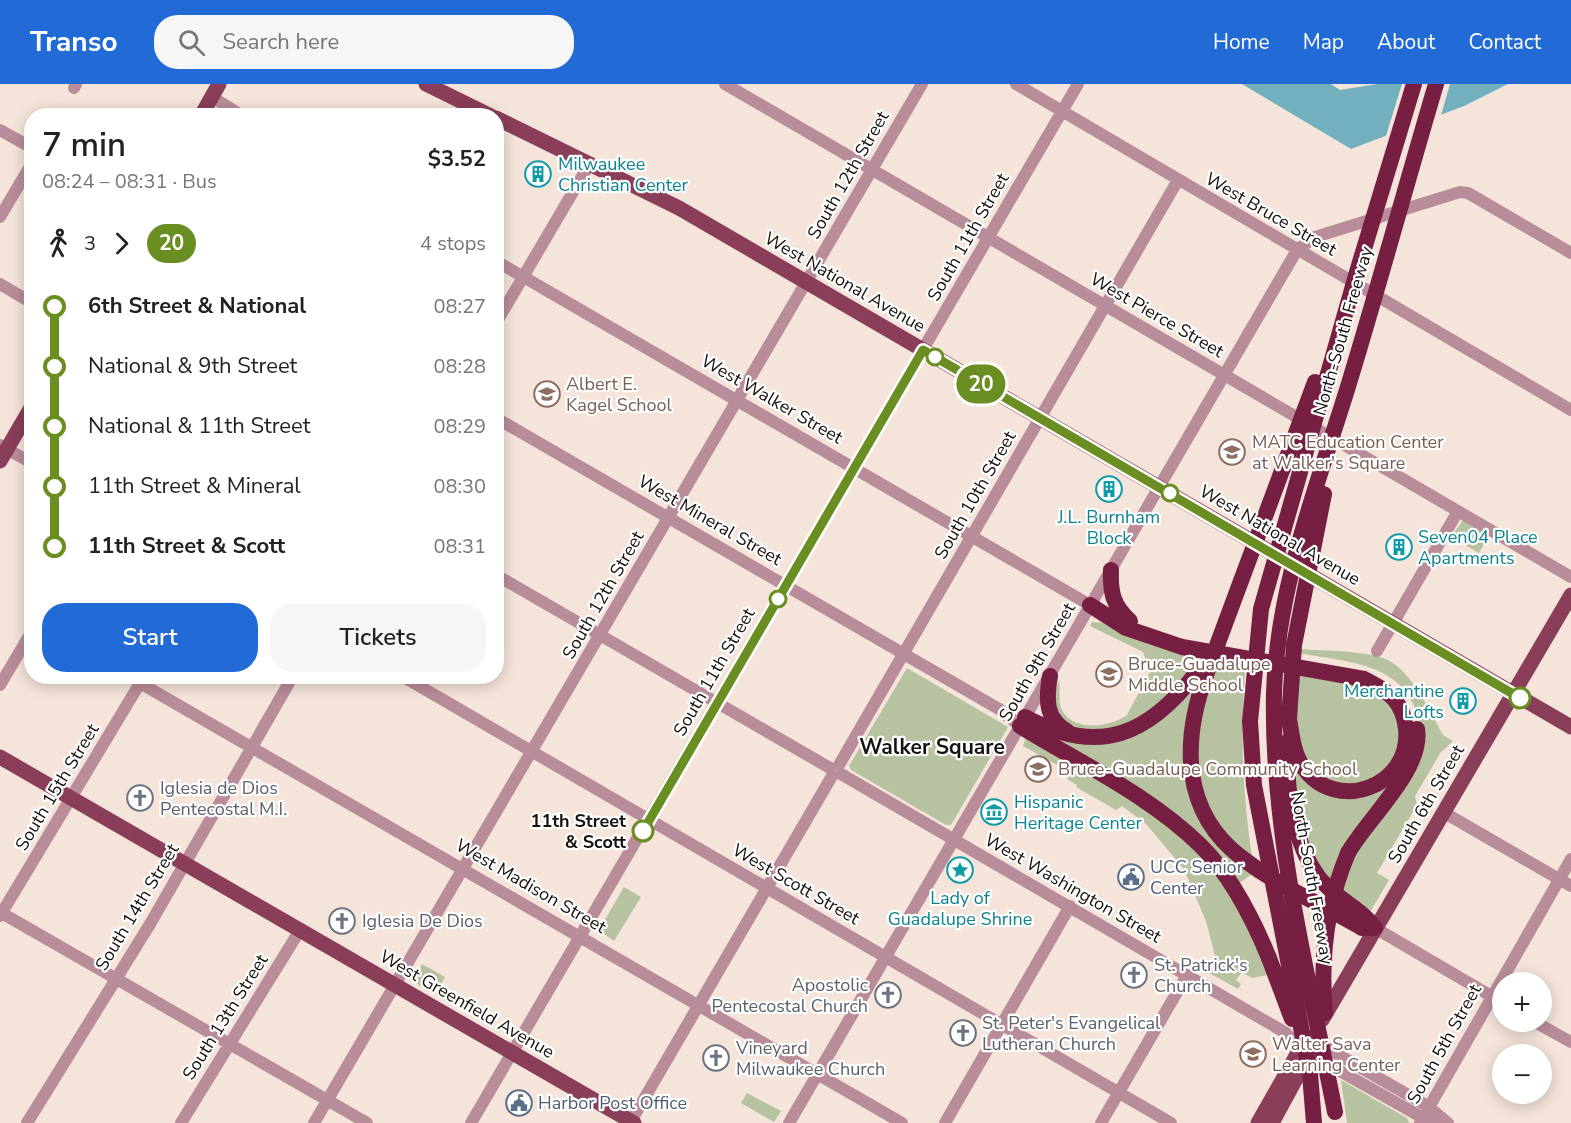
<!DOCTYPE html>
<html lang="en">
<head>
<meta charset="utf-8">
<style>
	body { margin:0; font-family:"Nunito Sans",sans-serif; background:#f6f6f6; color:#222; height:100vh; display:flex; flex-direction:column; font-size:22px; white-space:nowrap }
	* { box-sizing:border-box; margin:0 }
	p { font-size:20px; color:#767676 }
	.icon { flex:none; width:33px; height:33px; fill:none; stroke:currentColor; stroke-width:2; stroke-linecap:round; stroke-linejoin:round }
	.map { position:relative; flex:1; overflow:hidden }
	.side { position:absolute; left:24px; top:24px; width:480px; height:576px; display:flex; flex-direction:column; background:#fff; border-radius:24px; box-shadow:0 3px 15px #0003 }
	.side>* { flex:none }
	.badge { padding:0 12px; border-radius:20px; font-size:21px; line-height:39px }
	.controls { position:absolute; left:1492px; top:888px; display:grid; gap:12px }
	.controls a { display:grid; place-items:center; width:60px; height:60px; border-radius:50%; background:#fff; box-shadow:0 3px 15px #0003; font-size:30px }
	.map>.badge { position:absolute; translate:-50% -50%; box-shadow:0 0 0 3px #fff }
	.legs { display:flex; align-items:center; gap:9px; height:66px; padding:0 18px; font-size:20px }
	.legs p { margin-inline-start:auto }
	.headline { display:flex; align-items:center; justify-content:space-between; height:102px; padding:0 18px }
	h1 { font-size:33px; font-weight:600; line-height:45px }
	.cta { display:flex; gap:12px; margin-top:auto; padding:12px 18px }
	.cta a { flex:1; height:69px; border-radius:24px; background:#226ad5; color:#fff; font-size:24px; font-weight:600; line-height:69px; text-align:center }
	.cta a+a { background:#f6f6f6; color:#222 }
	ul { padding:0 18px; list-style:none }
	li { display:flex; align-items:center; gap:21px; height:60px; font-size:22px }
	li i { display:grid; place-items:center; width:9px; height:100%; margin:0 8px; background:currentColor }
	li i::after { content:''; width:15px; height:15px; margin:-8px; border:4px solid; border-radius:50%; background:#fff }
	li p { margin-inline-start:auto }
	li:first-child i { background:linear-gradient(#0000 50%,currentColor 0) }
	li:last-child i { background:linear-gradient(currentColor 50%,#0000 0) }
	header { display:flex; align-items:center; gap:36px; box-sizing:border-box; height:84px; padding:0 30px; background:#226ad5; color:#fff }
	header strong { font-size:28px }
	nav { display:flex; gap:33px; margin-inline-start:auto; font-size:21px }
	.search { width:420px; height:54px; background:#f6f6f6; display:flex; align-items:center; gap:15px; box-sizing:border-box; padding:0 21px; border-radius:24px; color:#767676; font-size:22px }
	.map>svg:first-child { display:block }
	.green { fill:#b7c2a1 }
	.water { fill:#73b0bd }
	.pier { fill:#f4e4d9 }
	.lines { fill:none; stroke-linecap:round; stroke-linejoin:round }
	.minor { stroke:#b98c99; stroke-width:12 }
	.major { stroke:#8a3e59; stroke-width:15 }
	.highway { stroke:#771f42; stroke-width:16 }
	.highway-bridge { stroke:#771f42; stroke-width:16 }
	.line-1-casing { stroke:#fff; stroke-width:14 }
	.line-1 { stroke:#6b8e23; stroke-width:9 }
	.stop-1-dot { fill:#fff; stroke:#6b8e23; stroke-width:3 }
	.labels { text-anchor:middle; stroke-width:4.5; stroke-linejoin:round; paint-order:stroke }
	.culture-label { font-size:18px; fill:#0d838f; stroke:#fff; text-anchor:start }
	.street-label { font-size:18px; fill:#18120f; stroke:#fff }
	.education-label { font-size:18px; fill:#785e54; stroke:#fff; text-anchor:start }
	.worship-label { font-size:18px; fill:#5b616d; stroke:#fff; text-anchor:start }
	.stop-label { font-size:18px; font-weight:bold; fill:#18120f; stroke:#fff; text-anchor:end }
	.service-label { font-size:18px; fill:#4e5e75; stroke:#fff; text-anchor:start }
	.quarter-label { font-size:21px; font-weight:bold; fill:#18120f; stroke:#fff }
</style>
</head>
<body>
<header>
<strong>Transo</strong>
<div class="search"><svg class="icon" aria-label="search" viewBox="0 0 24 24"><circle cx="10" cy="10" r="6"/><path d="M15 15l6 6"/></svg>Search here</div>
<nav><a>Home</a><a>Map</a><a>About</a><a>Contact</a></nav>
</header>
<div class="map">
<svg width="1571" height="1039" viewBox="0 0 1571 1039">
	<rect width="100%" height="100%" fill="#f4e4d9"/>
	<!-- green -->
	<path class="green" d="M1463 436 1490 450 1479 469 1451 453Z
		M1092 538 1107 539 1201 569C1179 603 1153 635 1113 646 1100 650 1080 644 1066 643 1057 625 1051 615 1059 596 1061 606 1057 619 1063 628 1076 648 1111 643 1127 631L1150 588 1143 568 1090 542Z
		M1299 565C1324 567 1366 566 1388 576 1411 587 1431 629 1443 651L1453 657 1441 668 1415 712 1417 721 1377 789 1389 796 1370 828 1339 806 1347 782 1422 646C1408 578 1356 580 1299 569Z
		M1218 572 1246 577C1240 643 1242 707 1252 773L1231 757 1208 728 1193 657Z
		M1302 577C1325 581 1352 583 1374 592 1388 598 1400 610 1407 623 1429 672 1380 712 1355 748 1344 764 1337 780 1331 798 1299 758 1294 716 1290 667 1294 670 1294 676 1297 682 1304 692 1314 701 1325 706 1394 737 1446 635 1382 598 1359 585 1327 584 1301 580Z
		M907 584 1008 643 951 741H946L851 686 849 682Z
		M1297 586 1354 596 1390 616 1402 653 1388 686 1351 704 1314 690 1296 654Z
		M1198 592 1188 698 1254 787 1256 795 1251 791 1235 802 1218 779 1044 648 1105 657Z
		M1026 653 1155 728 1212 782 1241 829 1268 891 1252 894 1242 888 1236 896 1241 900 1238 905 1209 889 1216 876 1206 837 1184 785 1146 740 1122 722 1116 726 1076 703 1077 701 1067 695 1070 691 1066 686 1023 662Z
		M624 803 641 813 614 857 599 846Z
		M422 880 445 893 435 910 414 898Z
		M1341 996 1407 1034 1409 1039H1347Z
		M747 1009 781 1027 774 1038 741 1019Z"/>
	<!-- water -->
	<path class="water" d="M1242 0H1331L1340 6 1377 0H1508L1464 22 1351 65Z"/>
	<!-- pier -->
	<path class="pier" d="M1402 0H1450L1440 35 1385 55Z"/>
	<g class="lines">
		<!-- minor -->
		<path class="minor" d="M725 0 1571 493
			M1016 0 1571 326
			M74 4 76 0
			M212 13 243 32
			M0 46 32 64
			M0 133 32 79
			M496 177 1090 521
			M0 200 32 219
			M496 239 590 79
			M496 334 999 625 1020 642
			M0 361 32 379
			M496 491 830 684
			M1377 567 1458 427
			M402 592 1171 1039
			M140 599 902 1039
			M0 601 32 547
			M839 681 1178 96
			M841 690 1286 949 1301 965 1423 1034 1439 1039
			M1443 728 1571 802
			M0 828 367 1039
			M0 832 143 594
			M1375 844 1503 919
			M1535 938 1571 958
			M1318 959 1429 1023 1448 1039
			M27 1039 150 840 293 592
			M181 1039 300 846
			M314 1039 922 0
			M471 1039 1078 0
			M630 1039 832 692
			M789 1039 1297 166 1315 153 1460 108 1468 109 1571 169
			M945 1039 1070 822
			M1101 1039 1187 891
			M1420 1039 1571 775"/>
		<!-- major -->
		<path class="major" d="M426 0 491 32
			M201 32 219 0
			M496 34 679 124 1571 643
			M0 377 32 322
			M0 673 634 1039
			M1322 936 1571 511
			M1258 1039 1307 953
			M1272 1039 1310 969"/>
		<!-- highway -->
		<path class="highway" d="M1111 486C1110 508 1113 522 1130 537
			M1090 521 1126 544 1182 563 1364 595C1375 601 1386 606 1394 615 1401 623 1405 635 1406 645 1412 702 1336 731 1303 683 1293 669 1292 651 1289 635
			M1206 591C1182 657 1181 728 1242 774 1278 802 1323 821 1362 844H1375
			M1050 592C1046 615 1045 635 1068 648
			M1025 633C1099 673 1149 651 1197 588
			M1020 642C1080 679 1149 711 1200 761 1231 791 1253 835 1269 874
			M1288 657C1285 702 1292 758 1320 795 1336 815 1361 824 1375 844
			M1348 769C1367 735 1424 685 1417 645
			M1310 990 1314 1039"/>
		<!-- highway-bridge -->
		<path class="highway-bridge" d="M1206 591 1315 298
			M1289 635 1294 561 1324 410
			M1269 874 1292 935
			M1325 929C1320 875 1327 819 1348 769
			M1310 990 1254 701 1250 637 1261 525 1357 188 1414 0
			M1335 1028C1308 890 1271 751 1274 609 1277 500 1319 398 1350 296 1380 197 1407 98 1436 0"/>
	</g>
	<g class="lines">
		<!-- line-1 casing -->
		<g class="line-1-casing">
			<path id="line-1" d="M643 747 923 266 1520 614"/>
		</g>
		<!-- line-1 -->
		<use href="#line-1" class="line-1"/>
	</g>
	<!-- icons -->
	<defs>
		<g id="building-ring" transform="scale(1.35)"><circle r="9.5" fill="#fff" stroke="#0f9aa8" stroke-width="1.5"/><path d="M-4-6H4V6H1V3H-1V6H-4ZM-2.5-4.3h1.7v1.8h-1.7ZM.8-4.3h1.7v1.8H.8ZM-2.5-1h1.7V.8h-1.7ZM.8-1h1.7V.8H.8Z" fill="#0f9aa8"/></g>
		<g id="school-ring" transform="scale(1.35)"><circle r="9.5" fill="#fff" stroke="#8d6e63" stroke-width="1.5"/><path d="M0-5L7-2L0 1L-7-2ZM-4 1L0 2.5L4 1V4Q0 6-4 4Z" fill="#8d6e63"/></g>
		<g id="university-ring" transform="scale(1.35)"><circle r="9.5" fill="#fff" stroke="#8d6e63" stroke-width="1.5"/><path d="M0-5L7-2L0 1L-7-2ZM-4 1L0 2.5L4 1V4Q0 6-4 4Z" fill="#8d6e63"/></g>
		<g id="church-ring" transform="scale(1.35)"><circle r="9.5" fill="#fff" stroke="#6b7280" stroke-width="1.5"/><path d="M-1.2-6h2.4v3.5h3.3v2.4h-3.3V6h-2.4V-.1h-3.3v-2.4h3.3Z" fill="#6b7280"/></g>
		<g id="museum-ring" transform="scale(1.35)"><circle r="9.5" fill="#fff" stroke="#0f9aa8" stroke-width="1.5"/><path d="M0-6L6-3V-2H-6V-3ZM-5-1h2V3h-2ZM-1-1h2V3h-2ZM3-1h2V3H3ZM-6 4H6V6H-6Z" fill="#0f9aa8"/></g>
		<g id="sight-ring" transform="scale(1.35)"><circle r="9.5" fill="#fff" stroke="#0f9aa8" stroke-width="1.5"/><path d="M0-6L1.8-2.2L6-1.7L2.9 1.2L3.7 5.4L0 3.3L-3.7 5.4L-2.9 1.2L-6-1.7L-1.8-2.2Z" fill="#0f9aa8"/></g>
		<g id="civic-ring" transform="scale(1.35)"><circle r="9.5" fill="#fff" stroke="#5c6f8a" stroke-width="1.5"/><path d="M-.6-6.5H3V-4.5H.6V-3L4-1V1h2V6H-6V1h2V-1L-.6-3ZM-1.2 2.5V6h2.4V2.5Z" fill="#5c6f8a"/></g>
	</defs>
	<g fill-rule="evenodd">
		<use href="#building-ring" x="538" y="90"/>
		<use href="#school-ring" x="547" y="310"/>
		<use href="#university-ring" x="1232" y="368"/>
		<use href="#building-ring" x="1109" y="405"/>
		<use href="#building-ring" x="1399" y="463"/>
		<use href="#school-ring" x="1109" y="590"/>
		<use href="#building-ring" x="1463" y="617"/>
		<use href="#school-ring" x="1038" y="685"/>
		<use href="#church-ring" x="140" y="714"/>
		<use href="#museum-ring" x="994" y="728"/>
		<use href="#sight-ring" x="960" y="786"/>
		<use href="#civic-ring" x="1131" y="793"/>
		<use href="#church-ring" x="342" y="837"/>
		<use href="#church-ring" x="1134" y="891"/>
		<use href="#church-ring" x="888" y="911"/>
		<use href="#church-ring" x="963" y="949"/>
		<use href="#school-ring" x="1253" y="970"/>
		<use href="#church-ring" x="716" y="974"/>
		<use href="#civic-ring" x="519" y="1019"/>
	</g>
	<!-- markers -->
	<g class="stop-1-dot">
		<circle cx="935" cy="273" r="8"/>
		<circle cx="1170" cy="409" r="8"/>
		<circle cx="778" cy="515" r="8"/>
		<circle cx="1520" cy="614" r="10"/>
		<circle cx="643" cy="747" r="10"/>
	</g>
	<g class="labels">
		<!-- culture labels -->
		<g class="culture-label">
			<text x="558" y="86">Milwaukee<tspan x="558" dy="21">Christian Center</tspan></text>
			<text x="1109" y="439" text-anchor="middle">J.L. Burnham<tspan x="1109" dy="21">Block</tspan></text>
			<text x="1418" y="459">Seven04 Place<tspan x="1418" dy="21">Apartments</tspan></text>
			<text x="1444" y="613" text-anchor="end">Merchantine<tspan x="1444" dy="21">Lofts</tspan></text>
			<text x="1014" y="724">Hispanic<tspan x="1014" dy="21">Heritage Center</tspan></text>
			<text x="960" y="820" text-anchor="middle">Lady of<tspan x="960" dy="21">Guadalupe Shrine</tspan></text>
		</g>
		<!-- street labels -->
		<g class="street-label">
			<text transform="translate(848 91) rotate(-60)" y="6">South 12th Street</text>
			<text transform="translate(1271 130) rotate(30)" y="6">West Bruce Street</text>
			<text transform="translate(968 153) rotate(-60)" y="6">South 11th Street</text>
			<text transform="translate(845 198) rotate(30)" y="6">West National Avenue</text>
			<text transform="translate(1157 231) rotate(30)" y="6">West Pierce Street</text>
			<text transform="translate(1343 247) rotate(-74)" y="6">North-South Freeway</text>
			<text transform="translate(772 315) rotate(30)" y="6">West Walker Street</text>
			<text transform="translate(975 411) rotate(-60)" y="6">South 10th Street</text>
			<text transform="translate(710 436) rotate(30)" y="6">West Mineral Street</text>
			<text transform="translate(1280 451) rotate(30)" y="6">West National Avenue</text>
			<text transform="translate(603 511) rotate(-60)" y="6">South 12th Street</text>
			<text transform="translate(1037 578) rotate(-60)" y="6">South 9th Street</text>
			<text transform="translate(714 588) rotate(-60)" y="6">South 11th Street</text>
			<text transform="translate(57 703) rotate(-59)" y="6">South 15th Street</text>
			<text transform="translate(1426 720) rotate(-60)" y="6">South 6th Street</text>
			<text transform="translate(1312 794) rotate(80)" y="6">North-South Freeway</text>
			<text transform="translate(796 800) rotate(30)" y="6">West Scott Street</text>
			<text transform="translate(531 802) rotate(30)" y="6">West Madison Street</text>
			<text transform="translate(1073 804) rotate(30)" y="6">West Washington Street</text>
			<text transform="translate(137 823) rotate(-59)" y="6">South 14th Street</text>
			<text transform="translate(467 920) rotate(30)" y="6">West Greenfield Avenue</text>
			<text transform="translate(225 933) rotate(-58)" y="6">South 13th Street</text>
			<text transform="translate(1444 960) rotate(-61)" y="6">South 5th Street</text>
		</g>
		<!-- education labels -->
		<g class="education-label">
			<text x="566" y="306">Albert E.<tspan x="566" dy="21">Kagel School</tspan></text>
			<text x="1252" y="364">MATC Education Center<tspan x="1252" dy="21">at Walker's Square</tspan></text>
			<text x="1128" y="586">Bruce-Guadalupe<tspan x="1128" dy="21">Middle School</tspan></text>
			<text x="1058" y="691">Bruce-Guadalupe Community School</text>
			<text x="1272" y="966">Walter Sava<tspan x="1272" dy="21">Learning Center</tspan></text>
		</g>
		<!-- worship labels -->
		<g class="worship-label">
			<text x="160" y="710">Iglesia de Dios<tspan x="160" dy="21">Pentecostal M.I.</tspan></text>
			<text x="362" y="843">Iglesia De Dios</text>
			<text x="1154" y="887">St. Patrick's<tspan x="1154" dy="21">Church</tspan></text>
			<text x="868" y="907" text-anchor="end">Apostolic<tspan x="868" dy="21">Pentecostal Church</tspan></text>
			<text x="982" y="945">St. Peter's Evangelical<tspan x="982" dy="21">Lutheran Church</tspan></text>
			<text x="736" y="970">Vineyard<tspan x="736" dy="21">Milwaukee Church</tspan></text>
		</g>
		<!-- stop labels -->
		<g class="stop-label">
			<text x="626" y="743">11th Street<tspan x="626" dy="21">&amp; Scott</tspan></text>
		</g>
		<!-- service labels -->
		<g class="service-label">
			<text x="1150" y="789">UCC Senior<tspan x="1150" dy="21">Center</tspan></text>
			<text x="538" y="1025">Harbor Post Office</text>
		</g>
		<!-- quarter labels -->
		<g class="quarter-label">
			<text x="932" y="670">Walker Square</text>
		</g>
	</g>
</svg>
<div class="controls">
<a>+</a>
<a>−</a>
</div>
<b class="badge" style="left:981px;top:300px;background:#6b8e23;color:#fff">20</b>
<section class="side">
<div class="headline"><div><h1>7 min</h1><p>08:24 – 08:31 · Bus</p></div><b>$3.52</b></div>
<div class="legs"><svg class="icon" aria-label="walk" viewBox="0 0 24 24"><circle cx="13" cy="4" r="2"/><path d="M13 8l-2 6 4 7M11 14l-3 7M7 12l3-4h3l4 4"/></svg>3<svg class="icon" aria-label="forward" viewBox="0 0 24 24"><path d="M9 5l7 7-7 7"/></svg><b class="badge" style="background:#6b8e23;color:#fff">20</b><p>4 stops</p></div>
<ul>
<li><i style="color:#6b8e23"></i><b>6th Street &amp; National</b><p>08:27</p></li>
<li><i style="color:#6b8e23"></i><span>National &amp; 9th Street</span><p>08:28</p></li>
<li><i style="color:#6b8e23"></i><span>National &amp; 11th Street</span><p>08:29</p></li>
<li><i style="color:#6b8e23"></i><span>11th Street &amp; Mineral</span><p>08:30</p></li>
<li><i style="color:#6b8e23"></i><b>11th Street &amp; Scott</b><p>08:31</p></li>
</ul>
<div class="cta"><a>Start</a><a>Tickets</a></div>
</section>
</div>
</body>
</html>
